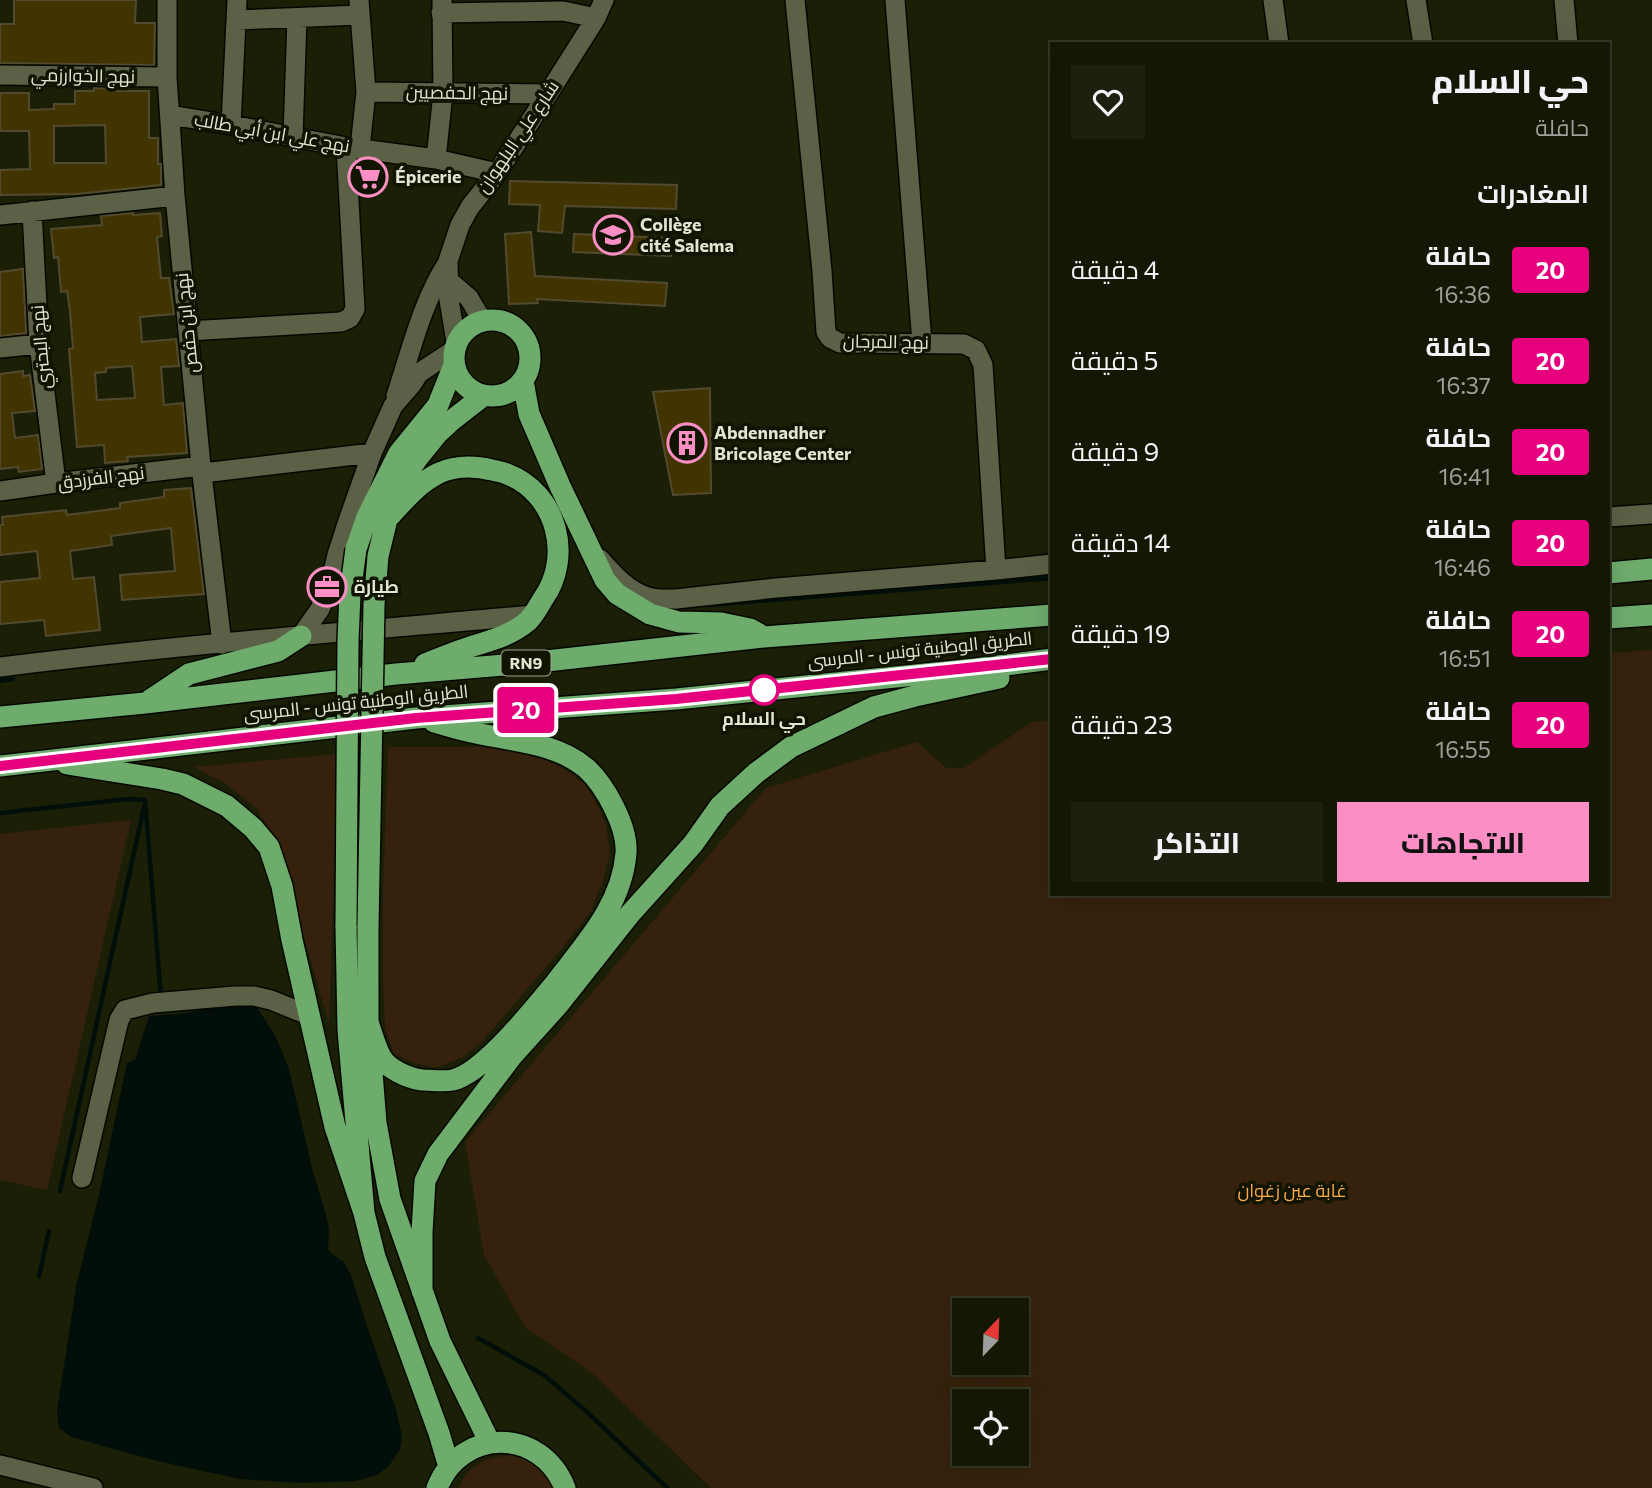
<!DOCTYPE html>
<html lang="ar">
<head>
<meta charset="utf-8">
<style>
	body { margin:0; font-family:Commissioner,Cairo,sans-serif; background:#1d200e; color:#f1f3f6; direction:rtl; height:100vh; display:flex; flex-direction:column; font-size:26px; white-space:nowrap }
	* { box-sizing:border-box; margin:0 }
	p { font-size:23px; color:#9d9f9a }
	.icon { flex:none; width:38px; height:38px; fill:none; stroke:currentColor; stroke-width:2; stroke-linecap:round; stroke-linejoin:round }
	.map { position:relative; flex:1; overflow:hidden; direction:ltr }
	.sheet { position:absolute; left:1050px; top:42px; width:560px; height:854px; display:flex; flex-direction:column; background:#141704; border-radius:0px; box-shadow:0 7px 28px #0002,0 0 0 2px #333626; direction:rtl }
	.sheet>* { flex:none }
	.badge { padding:0 14px; border-radius:5px; font-size:24px; line-height:46px }
	.needle { width:46px; rotate:23deg }
	.tools { position:absolute; left:952px; top:1298px; display:grid; gap:14px }
	.tools a { display:grid; place-items:center; width:77px; height:77px; border-radius:0px; background:#141704; box-shadow:0 7px 28px #0002,0 0 0 2px #333626; font-size:35px }
	.map>.badge { position:absolute; translate:-50% -50%; box-shadow:0 0 0 4px #fff }
	h2 { padding:0 21px; font-size:26px; line-height:63px }
	.round { display:grid; place-items:center; flex:none; width:74px; height:74px; border-radius:0px; background:#1d200e }
	.headline { display:flex; align-items:center; justify-content:space-between; height:119px; padding:0 21px }
	h1 { font-size:33px; font-weight:800; line-height:52px }
	.button { display:flex; gap:14px; margin-top:auto; padding:14px 21px }
	.button a { flex:1; height:80px; border-radius:0px; background:#fb8fc5; color:#111; font-size:28px; font-weight:800; line-height:80px; text-align:center }
	.button a+a { background:#1d200e; color:#f1f3f6 }
	ul { padding:0; list-style:none }
	li { display:flex; align-items:center; gap:21px; height:91px; padding:0 21px }
	li div { flex:1 }
	li b { display:block; font-size:26px }
	li em { font-style:normal }
	li .badge { min-width:77px; font-weight:700; text-align:center }
	.map>svg:first-child { display:block }
	.green { fill:#36220c; fill-rule:evenodd }
	.water { fill:#020e09 }
	.lines { fill:none; stroke-linecap:round; stroke-linejoin:round }
	.stream { stroke:#020e09; stroke-width:4.5 }
	.building { fill:#423400; stroke:#524a2f; stroke-width:2; fill-rule:evenodd }
	.minor-casing { stroke:#060800; stroke-width:22 }
	.highway-casing { stroke:#060800; stroke-width:24 }
	.minor { stroke:#5b6146; stroke-width:19 }
	.highway { stroke:#6eac6c; stroke-width:21 }
	.highway-bridge-casing { stroke:#060800; stroke-width:24; stroke-linecap:butt }
	.highway-bridge { stroke:#6eac6c; stroke-width:21 }
	.line-casing { stroke:#fff; stroke-width:16 }
	.line { stroke:#e6007e; stroke-width:10 }
	.stop-dot { fill:#fff; stroke:#e6007e; stroke-width:3.5 }
	.labels { text-anchor:middle; stroke-width:7; stroke-linejoin:round; paint-order:stroke }
	.shield { fill:#111500; stroke:#a3a796; stroke-width:2 }
	.shield-label { font-size:16px; font-weight:bold; fill:#e1e5d6 }
	.street-label { font-size:18px; fill:#e1e5d6; stroke:#111500 }
	.poi-label { font-size:18px; font-weight:bold; fill:#e1e5d6; stroke:#111500; text-anchor:start }
	.stop-label { font-size:18px; font-weight:bold; fill:#e1e5d6; stroke:#111500 }
	.park-label { font-size:18px; fill:#fcaa4c; stroke:#111500 }
</style>
</head>
<body>
<div class="map">
<svg width="1652" height="1488" viewBox="0 0 1652 1488">
	<rect width="100%" height="100%" fill="#1a1f06"/>
	<!-- green -->
	<path class="green" d="M1652 650V1488H711L592 1373 525 1327 484 1255 465 1142 766 788 917 742 946 768H964L1032 722 1052 720V894H1608V653ZM964 1311H1017V1363H964ZM964 1402H1017V1454H964Z
		M388 747H490L533 755 559 766 585 784 598 806 606 825 610 853 602 884 591 911 560 951 480 1044 463 1057 435 1068 412 1062 394 1054 385 1029 383 979V892Z
		M338 754 329 1023 277 844 257 809 226 784 194 767Z
		M131 820 47 1190 0 1180V834Z
		M513 1455C534 1462 544 1468 555 1488H459C467 1463 490 1457 513 1455Z"/>
	<!-- water -->
	<path class="water" d="M243 1002 256 1006 275 1035 289 1069 313 1172 325 1211 329 1229 328 1249 332 1254 344 1262 351 1275 366 1323 396 1409 402 1436 400 1449 389 1466 377 1475 356 1481 302 1483 240 1479 157 1461 71 1437 59 1428 57 1411 76 1287 99 1195 127 1063 135 1060 149 1016 179 1014Z"/>
	<g class="lines">
		<!-- stream -->
		<path class="stream" d="M707 605 1052 578
			M0 681 13 679
			M145 800 161 998
			M0 813 128 799 145 800
			M60 1191 144 807
			M39 1276 49 1231
			M478 1338 544 1375 587 1412 667 1488"/>
	</g>
	<!-- building -->
	<path class="building" d="M14 0H136L135 23H155L154 65 0 63V24H14Z
		M94 88 113 89V91H149V138H158V164H161V185L77 194 0 195V170L30 169 29 131H0V93H29V110L54 109V104H75V91H94ZM105 125 106 163H54V126Z
		M510 181 677 185 676 209 565 206 562 233 538 231 540 205 509 204Z
		M133 213V215L160 213 162 236 157 237 161 278H169L174 314 140 317 142 342 176 339 179 366 161 367 164 405 183 403 187 453 127 457 128 461 105 463 104 445 77 447 69 349 73 348 70 311 67 291 61 292 58 257 54 258 51 229 102 225 101 216ZM132 366 135 398 97 400 95 373 106 372V368Z
		M531 232 535 276 667 283 665 306 537 299 538 303 509 304 505 234Z
		M574 234 671 238V256L573 252Z
		M23 269 26 333 0 336V272Z
		M23 371V376L30 375 35 411 12 413 15 438 38 435 42 469 19 472 18 467 0 469V374Z
		M710 388 711 493 673 495 653 392Z
		M191 488 204 594 122 600 120 575 175 571 171 528 111 536 112 545 70 551 73 579 94 577 100 630 46 636 44 620 0 624V582L40 578 37 551 0 555V525H3L2 517 66 510 67 515 120 508V503L164 497V490Z"/>
	<g class="lines">
		<!-- minor casing -->
		<g class="minor-casing">
			<path id="minor" d="M167 0V77L175 196 201 466 222 644
				M359 0 366 92 360 148
				M795 0 822 271 826 332 830 338 840 343 964 344 976 350 983 365 996 570
				M895 0 922 343
				M1273 0 1279 44
				M1416 0 1423 44
				M1564 0 1568 44
				M441 13 563 11 596 18
				M236 20 360 15
				M0 75 167 77
				M366 92 548 94
				M170 115 231 125 346 147 436 159 497 173
				M231 125 237 0
				M293 137 297 18
				M436 159 443 93 442 0
				M32 211 39 344 56 483
				M0 215 175 196
				M448 280 469 298 479 315 485 320
				M188 331 341 322 350 318 355 309 346 147
				M456 342 449 300 448 261 460 225 470 207 497 173 548 94 596 18 604 0
				M0 348 39 344
				M396 396C411 351 422 302 448 262
				M203 473 372 453
				M0 491 56 483 201 466
				M1608 517 1652 514
				M600 559C613 574 628 591 648 597 657 600 667 599 676 599L776 588 996 570 1052 564
				M301 636 320 609 329 588 337 555 348 521 372 453 393 406 412 384 419 373 454 350
				M0 667C177 645 356 631 534 615
				M82 1178 119 1020 125 1010 153 1003 235 996H254L271 1000 308 1015
				M0 1465 93 1488"/>
		</g>
		<!-- highway casing -->
		<g class="highway-casing">
			<path id="highway" d="M454 358a38 38 0 1 1 76 0a38 38 0 1 1-76 0Z
				M523 381 529 414 560 486 605 580 617 594 650 614 679 622 721 623 750 629 759 634
				M387 519C403 502 418 483 439 473 455 466 475 466 492 470 497 471 502 472 507 474 557 493 573 557 543 599 538 607 535 614 528 621 510 636 492 640 470 647 455 652 440 658 425 664
				M356 549 367 517 399 453 438 405 454 365
				M378 556 387 519 389 504 399 486 417 459 438 433 451 421 483 396
				M1608 573 1652 569
				M1608 618 1652 615
				M150 700 189 674 278 651 301 636
				M0 717 145 703 396 674 528 663 764 637 1052 615
				M67 764 162 779 183 784 227 806 253 828 269 847 282 886 292 940 335 1127 364 1213
				M0 766 416 718 676 699 975 669 1052 659
				M346 926 348 1030 364 1213 375 1257 439 1433 449 1467
				M368 926V1022L376 1123 390 1199 440 1341 490 1443
				M368 1022C372 1033 375 1046 381 1057 388 1069 407 1078 422 1080 432 1080 443 1082 453 1080 483 1073 533 1010 553 986 584 945 622 906 626 853 628 827 605 785 586 768 557 744 520 742 486 735 468 732 451 727 434 722
				M422 1291V1232L425 1181 438 1154 512 1056 558 1005 630 914 693 844 720 806 756 773 791 747 874 707 915 696 999 678
				M437 1488C461 1427 541 1427 565 1488"/>
		</g>
		<!-- minor -->
		<use href="#minor" class="minor"/>
		<!-- highway -->
		<use href="#highway" class="highway"/>
		<!-- highway-bridge casing -->
		<g class="highway-bridge-casing">
			<path id="highway-bridge" d="M346 926 348 641 350 594 356 549
				M368 926 374 605 378 556"/>
		</g>
		<!-- highway-bridge -->
		<use href="#highway-bridge" class="highway-bridge"/>
	</g>
	<g class="lines">
		<!-- line casing -->
		<g class="line-casing">
			<path id="line" d="M0 766 416 718 676 699 1052 659"/>
		</g>
		<!-- line -->
		<use href="#line" class="line"/>
	</g>
	<!-- icons -->
	<defs>
		<g id="supermarket-ring" transform="scale(2.0125)"><circle r="9.5" fill="#111500" stroke="#fb8fc5" stroke-width="1.5"/><path d="M-6-5.5h2.5l.6 2H6L4.5 2H-2.5L-4.4-4H-6ZM-1.5 3.2a1.3 1.3 0 1 0 .1 0ZM3 3.2a1.3 1.3 0 1 0 .1 0Z" fill="#fb8fc5"/></g>
		<g id="school-ring" transform="scale(2.0125)"><circle r="9.5" fill="#111500" stroke="#fb8fc5" stroke-width="1.5"/><path d="M0-5L7-2L0 1L-7-2ZM-4 1L0 2.5L4 1V4Q0 6-4 4Z" fill="#fb8fc5"/></g>
		<g id="building-ring" transform="scale(2.0125)"><circle r="9.5" fill="#111500" stroke="#fb8fc5" stroke-width="1.5"/><path d="M-4-6H4V6H1V3H-1V6H-4ZM-2.5-4.3h1.7v1.8h-1.7ZM.8-4.3h1.7v1.8H.8ZM-2.5-1h1.7V.8h-1.7ZM.8-1h1.7V.8H.8Z" fill="#fb8fc5"/></g>
		<g id="office-ring" transform="scale(2.0125)"><circle r="9.5" fill="#111500" stroke="#fb8fc5" stroke-width="1.5"/><path d="M-6-3h4V-5.5h4V-3h4V5H-6ZM-1-4.5V-3h2v-1.5ZM-6 0V1H6V0Z" fill="#fb8fc5"/></g>
	</defs>
	<g fill-rule="evenodd">
		<use href="#supermarket-ring" x="368" y="177"/>
		<use href="#school-ring" x="613" y="235"/>
		<use href="#building-ring" x="687" y="443"/>
		<use href="#office-ring" x="327" y="587"/>
	</g>
	<!-- markers -->
	<circle class="stop-dot" cx="764" cy="690" r="14"/>
	<g class="labels">
		<!-- shield labels -->
		<rect class="shield" x="501.5" y="650.5" width="49" height="25" rx="5"/>
		<g class="shield-label">
			<text x="526" y="669">RN9</text>
		</g>
		<!-- street labels -->
		<g class="street-label">
			<text transform="translate(83 76) rotate(1)" y="6">نهج الخوارزمي</text>
			<text transform="translate(457 93) rotate(1)" y="6">نهج الحفصيين</text>
			<text transform="translate(272 133) rotate(10)" y="6">نهج علي ابن أبي طالب</text>
			<text transform="translate(518 137) rotate(-56)" y="6">شارع علي البلهوان</text>
			<text transform="translate(187 323) rotate(-96)" y="6">نهج ابن حفص</text>
			<text transform="translate(886 342) rotate(1)" y="6">نهج المرجان</text>
			<text transform="translate(41 347) rotate(-95)" y="6">نهج البحتري</text>
			<text transform="translate(101 478) rotate(-7)" y="6">نهج الفرزدق</text>
			<text transform="translate(920 650) rotate(-6)" y="6">الطريق الوطنية تونس - المرسى</text>
			<text transform="translate(356 703) rotate(-6)" y="6">الطريق الوطنية تونس - المرسى</text>
		</g>
		<!-- poi labels -->
		<g class="poi-label">
			<text x="395" y="183">Épicerie</text>
			<text x="640" y="231">Collège<tspan x="640" dy="21">cité Salema</tspan></text>
			<text x="714" y="439">Abdennadher<tspan x="714" dy="21">Bricolage Center</tspan></text>
			<text x="354" y="593">طيارة</text>
		</g>
		<!-- stop labels -->
		<g class="stop-label">
			<text x="764" y="725">حي السلام</text>
		</g>
		<!-- park labels -->
		<g class="park-label">
			<text x="1292" y="1197">غابة عين زغوان</text>
		</g>
	</g>
</svg>
<div class="tools">
<a><svg class="needle" viewBox="-14 -14 28 28"><path d="M0-13l5 13h-10z" fill="#e53935"/><path d="M0 13l5-13h-10z" fill="#9d9f9a"/></svg></a>
<a><svg class="icon" aria-label="locate" viewBox="0 0 24 24"><circle cx="12" cy="12" r="6"/><path d="M12 2v4M12 18v4M2 12h4M18 12h4"/></svg></a>
</div>
<b class="badge" style="left:526px;top:710px;background:#e6007e;color:#fff">20</b>
<section class="sheet">
<div class="headline"><div><h1>حي السلام</h1><p>حافلة</p></div><a class="round"><svg class="icon" aria-label="heart" viewBox="0 0 24 24"><path d="M12 20l-8-8c-3-5 5-10 8-4 3-6 11-1 8 4z"/></svg></a></div>
<h2>المغادرات</h2>
<ul>
<li><span class="badge" style="background:#e6007e;color:#fff">20</span><div><b>حافلة</b><p>16:36</p></div><em>4 دقيقة</em></li>
<li><span class="badge" style="background:#e6007e;color:#fff">20</span><div><b>حافلة</b><p>16:37</p></div><em>5 دقيقة</em></li>
<li><span class="badge" style="background:#e6007e;color:#fff">20</span><div><b>حافلة</b><p>16:41</p></div><em>9 دقيقة</em></li>
<li><span class="badge" style="background:#e6007e;color:#fff">20</span><div><b>حافلة</b><p>16:46</p></div><em>14 دقيقة</em></li>
<li><span class="badge" style="background:#e6007e;color:#fff">20</span><div><b>حافلة</b><p>16:51</p></div><em>19 دقيقة</em></li>
<li><span class="badge" style="background:#e6007e;color:#fff">20</span><div><b>حافلة</b><p>16:55</p></div><em>23 دقيقة</em></li>
</ul>
<div class="button"><a>الاتجاهات</a><a>التذاكر</a></div>
</section>
</div>
</body>
</html>
